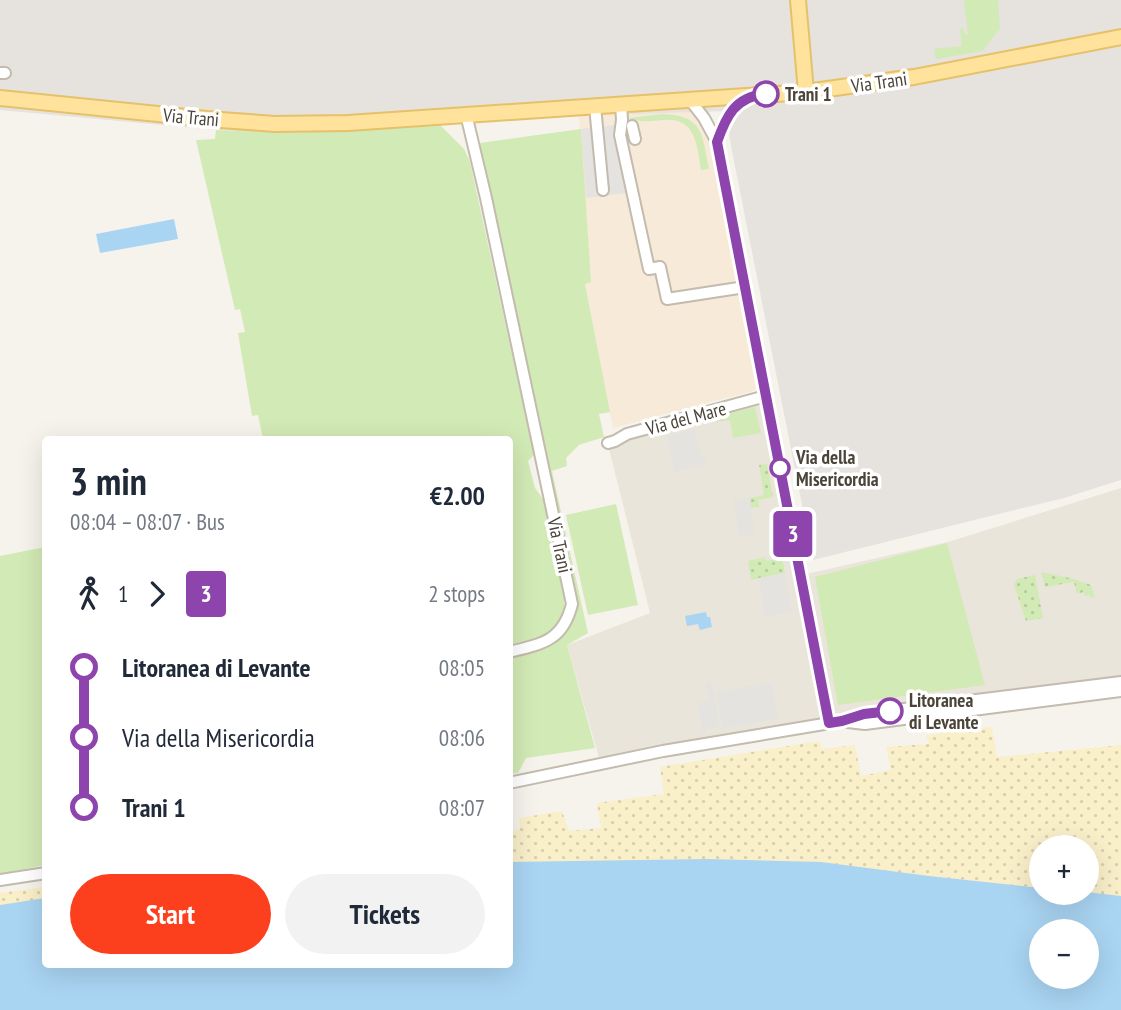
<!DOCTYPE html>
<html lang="en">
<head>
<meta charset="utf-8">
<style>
	body { margin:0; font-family:"PT Sans Narrow",sans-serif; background:#f2f2f3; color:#1f2937; height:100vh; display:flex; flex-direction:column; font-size:26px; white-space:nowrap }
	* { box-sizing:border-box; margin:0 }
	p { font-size:23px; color:#747a83 }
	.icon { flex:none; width:38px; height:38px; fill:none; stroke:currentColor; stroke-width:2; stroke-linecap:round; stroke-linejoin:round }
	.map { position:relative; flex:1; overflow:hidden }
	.details { position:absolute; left:42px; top:436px; width:471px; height:532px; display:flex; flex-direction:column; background:#fff; border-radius:7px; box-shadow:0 7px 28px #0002 }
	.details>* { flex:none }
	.badge { padding:0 14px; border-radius:5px; font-size:24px; line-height:46px }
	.buttons { position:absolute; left:1029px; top:835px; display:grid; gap:14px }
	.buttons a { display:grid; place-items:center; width:70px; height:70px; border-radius:50%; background:#fff; box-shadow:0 7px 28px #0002; font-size:35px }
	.map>.badge { position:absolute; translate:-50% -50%; box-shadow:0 0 0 4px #fff }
	.legs { display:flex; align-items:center; gap:10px; height:77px; padding:0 28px; font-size:23px }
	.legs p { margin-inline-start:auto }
	.headline { display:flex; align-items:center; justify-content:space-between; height:119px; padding:0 28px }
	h1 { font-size:38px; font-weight:700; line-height:52px }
	.action { display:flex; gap:14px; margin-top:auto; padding:14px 28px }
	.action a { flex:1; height:80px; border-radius:42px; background:#fc3f1d; color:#fff; font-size:28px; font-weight:700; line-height:80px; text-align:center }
	.action a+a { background:#f2f2f3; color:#1f2937 }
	ul { padding:0 28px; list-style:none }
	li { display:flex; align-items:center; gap:24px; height:70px; font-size:26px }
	li i { display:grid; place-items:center; width:10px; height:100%; margin:0 9px; background:currentColor }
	li i::after { content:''; width:18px; height:18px; margin:-9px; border:5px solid; border-radius:50%; background:#fff }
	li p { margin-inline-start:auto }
	li:first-child i { background:linear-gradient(#0000 50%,currentColor 0) }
	li:last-child i { background:linear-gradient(currentColor 50%,#0000 0) }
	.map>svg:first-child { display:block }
	.residential { fill:#eae5da }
	.commercial { fill:#f7ead8 }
	.industrial { fill:#e6e2dd }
	.grass { fill:#d2eab5 }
	.sand { fill:url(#sand-dots) }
	.park { fill:url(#park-dots) }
	.parking { fill:#e5e3e0 }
	.water { fill:#a9d4f2; fill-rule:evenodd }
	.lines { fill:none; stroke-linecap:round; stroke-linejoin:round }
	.minor-casing { stroke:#c2bbae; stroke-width:14 }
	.major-casing { stroke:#e6c16a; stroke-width:18 }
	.minor { stroke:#fff; stroke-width:10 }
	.major { stroke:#ffe39c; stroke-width:14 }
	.line-1-casing { stroke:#fff; stroke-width:16 }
	.line-1 { stroke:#8e44ad; stroke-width:10 }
	.stop-1-dot { fill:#fff; stroke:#8e44ad; stroke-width:3.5 }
	.labels { text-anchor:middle; stroke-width:7; stroke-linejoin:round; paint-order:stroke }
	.street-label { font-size:19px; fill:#4b4439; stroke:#fff }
	.stop-label { font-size:19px; font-weight:bold; fill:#4b4439; stroke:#fff; text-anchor:start }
</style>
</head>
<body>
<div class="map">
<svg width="1121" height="1010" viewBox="0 0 1121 1010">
	<defs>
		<pattern id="sand-dots" width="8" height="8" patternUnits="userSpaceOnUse" patternTransform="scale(1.75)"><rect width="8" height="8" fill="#f9efc9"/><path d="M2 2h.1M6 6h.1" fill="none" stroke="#d7cead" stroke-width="1.8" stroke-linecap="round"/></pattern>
		<pattern id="park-dots" width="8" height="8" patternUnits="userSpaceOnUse" patternTransform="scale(1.75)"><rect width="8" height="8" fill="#d2eab5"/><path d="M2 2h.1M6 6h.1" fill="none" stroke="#b6ca9c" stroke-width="1.8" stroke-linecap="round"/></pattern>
	</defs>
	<rect width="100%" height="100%" fill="#f6f3ec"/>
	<!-- residential -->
	<path class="residential" d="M766 396 802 575 948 542 1121 488V691L831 723 601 765 567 645 650 613 607 441Z"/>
	<!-- commercial -->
	<path class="commercial" d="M690 112 700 123 710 138 756 390 613 428 585 284 591 282 579 116Z"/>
	<!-- industrial -->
	<path class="industrial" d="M0 0H1121V480L1064 498 813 560 731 146 726 111 579 116 287 133 216 130 0 110Z"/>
	<!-- grass -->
	<path class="grass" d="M964 0H998L1000 29 982 51 937 59 935 56 934 49 962 46 960 29 963 28 965 35H968Z
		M662 114C704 115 702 135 709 169L701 170C697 145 696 116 662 120 650 121 640 123 629 118Z
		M440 125 464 149 470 162 534 455 528 461 535 488 543 499 564 591V607L562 616 557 625 550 632 539 638 509 645V439H263L258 415 252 416 238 333 245 332 240 309 235 310 196 140 215 139 216 130 287 133Z
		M581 129 591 282 585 284 610 412 599 414 604 437 579 445 566 458 567 466 552 471 588 633 567 645 595 748 526 758 518 773 509 774V657C545 648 579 642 576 595L546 468 480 143Z
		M755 407 761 433 733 438 730 420 716 422V417Z
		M616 504 638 605 588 615 566 515Z
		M947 543 985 685 838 705 815 577Z
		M45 547V865L0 874V556Z"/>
	<!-- sand -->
	<path class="sand" d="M992 727 997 757 1121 745V896L1086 893 1087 847H1041V888L929 876 509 867V831L520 829 519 818 562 811 569 831 601 828 597 803 664 794 660 767 819 741 822 749 855 745 861 776 891 770 886 747 929 744 926 735Z
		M45 887V906L0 912V893Z"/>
	<!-- park -->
	<path class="park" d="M767 464 773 497 758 500 759 507 751 508 750 498 764 495 759 465Z
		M781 550 785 573 751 580 748 561 765 557 766 561 781 558Z
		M1041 572 1070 578 1091 585 1095 597 1090 598 1089 595 1085 596 1084 592 1077 594 1074 582 1045 587Z
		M1035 575 1043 618 1026 621 1014 585 1017 579Z"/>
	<!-- parking -->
	<path class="parking" d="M614 125 628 193 586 198 581 129Z
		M695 429 701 457H706L707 463 674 473 667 436Z
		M750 498 755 534 739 537 734 500Z
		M785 573 792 612 765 617 758 578Z
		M712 682 720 727 702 731 697 703 709 701 706 683Z
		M772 682 778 718 722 729 716 692Z"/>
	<!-- water -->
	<path class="water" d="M174 219 178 239 100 253 96 234Z
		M706 612 707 617H710L712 627 700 630 698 624 687 626 685 616Z
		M707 859 821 862 929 876 1041 888V892H1086L1121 896V1010H0V905L45 898 46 964H509V862ZM1041 931H1087V976H1041Z"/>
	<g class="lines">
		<!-- minor casing -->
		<g class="minor-casing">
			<path id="minor" d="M0 73H5
				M690 100 704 118 717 142 829 723
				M621 104 622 120 620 135 649 269 660 267 667 299 745 287
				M595 106 603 190
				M466 114 486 198 572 604C563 641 542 644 509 652
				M632 126 635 139
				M717 142C725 118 729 111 751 95
				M608 443 615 441 627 434 766 396
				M848 722 865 724 1121 691
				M509 783 663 751 842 721 864 714 1121 682
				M0 880 46 873"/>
		</g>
		<!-- major casing -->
		<g class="major-casing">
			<path id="major" d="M798 0 806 92
				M0 98 207 119 275 124 348 123 806 92 914 77 1121 37"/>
		</g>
		<!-- minor -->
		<use href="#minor" class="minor"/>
		<!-- major -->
		<use href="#major" class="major"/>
	</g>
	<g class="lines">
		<!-- line-1 casing -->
		<g class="line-1-casing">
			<path id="line-1" d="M766 94C735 96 726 117 717 142L829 723 842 721 864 714 890 711"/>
		</g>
		<!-- line-1 -->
		<use href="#line-1" class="line-1"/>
	</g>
	<!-- markers -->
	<g class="stop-1-dot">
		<circle cx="766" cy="94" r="12"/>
		<circle cx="780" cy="468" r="9"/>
		<circle cx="890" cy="711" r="12"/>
	</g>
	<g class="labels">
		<!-- street labels -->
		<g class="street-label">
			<text transform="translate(879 82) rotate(-8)" y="7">Via Trani</text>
			<text transform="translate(191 117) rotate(5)" y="7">Via Trani</text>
			<text transform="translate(686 418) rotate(-15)" y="7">Via del Mare</text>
			<text transform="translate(560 545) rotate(78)" y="7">Via Trani</text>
		</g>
		<!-- stop labels -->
		<g class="stop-label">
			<text x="785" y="101">Trani 1</text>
			<text x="796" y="464">Via della<tspan x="796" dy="22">Misericordia</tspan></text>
			<text x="909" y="707">Litoranea<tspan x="909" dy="22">di Levante</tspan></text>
		</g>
	</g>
</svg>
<div class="buttons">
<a>+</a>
<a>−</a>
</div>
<b class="badge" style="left:793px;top:534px;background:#8e44ad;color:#fff">3</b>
<section class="details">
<div class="headline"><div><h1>3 min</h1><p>08:04 – 08:07 · Bus</p></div><b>€2.00</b></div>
<div class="legs"><svg class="icon" aria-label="walk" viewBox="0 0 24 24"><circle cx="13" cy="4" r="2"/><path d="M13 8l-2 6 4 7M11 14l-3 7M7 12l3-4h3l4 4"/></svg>1<svg class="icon" aria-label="forward" viewBox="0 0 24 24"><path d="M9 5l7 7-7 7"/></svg><b class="badge" style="background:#8e44ad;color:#fff">3</b><p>2 stops</p></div>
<ul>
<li><i style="color:#8e44ad"></i><b>Litoranea di Levante</b><p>08:05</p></li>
<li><i style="color:#8e44ad"></i><span>Via della Misericordia</span><p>08:06</p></li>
<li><i style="color:#8e44ad"></i><b>Trani 1</b><p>08:07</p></li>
</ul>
<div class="action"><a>Start</a><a>Tickets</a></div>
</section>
</div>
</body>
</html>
